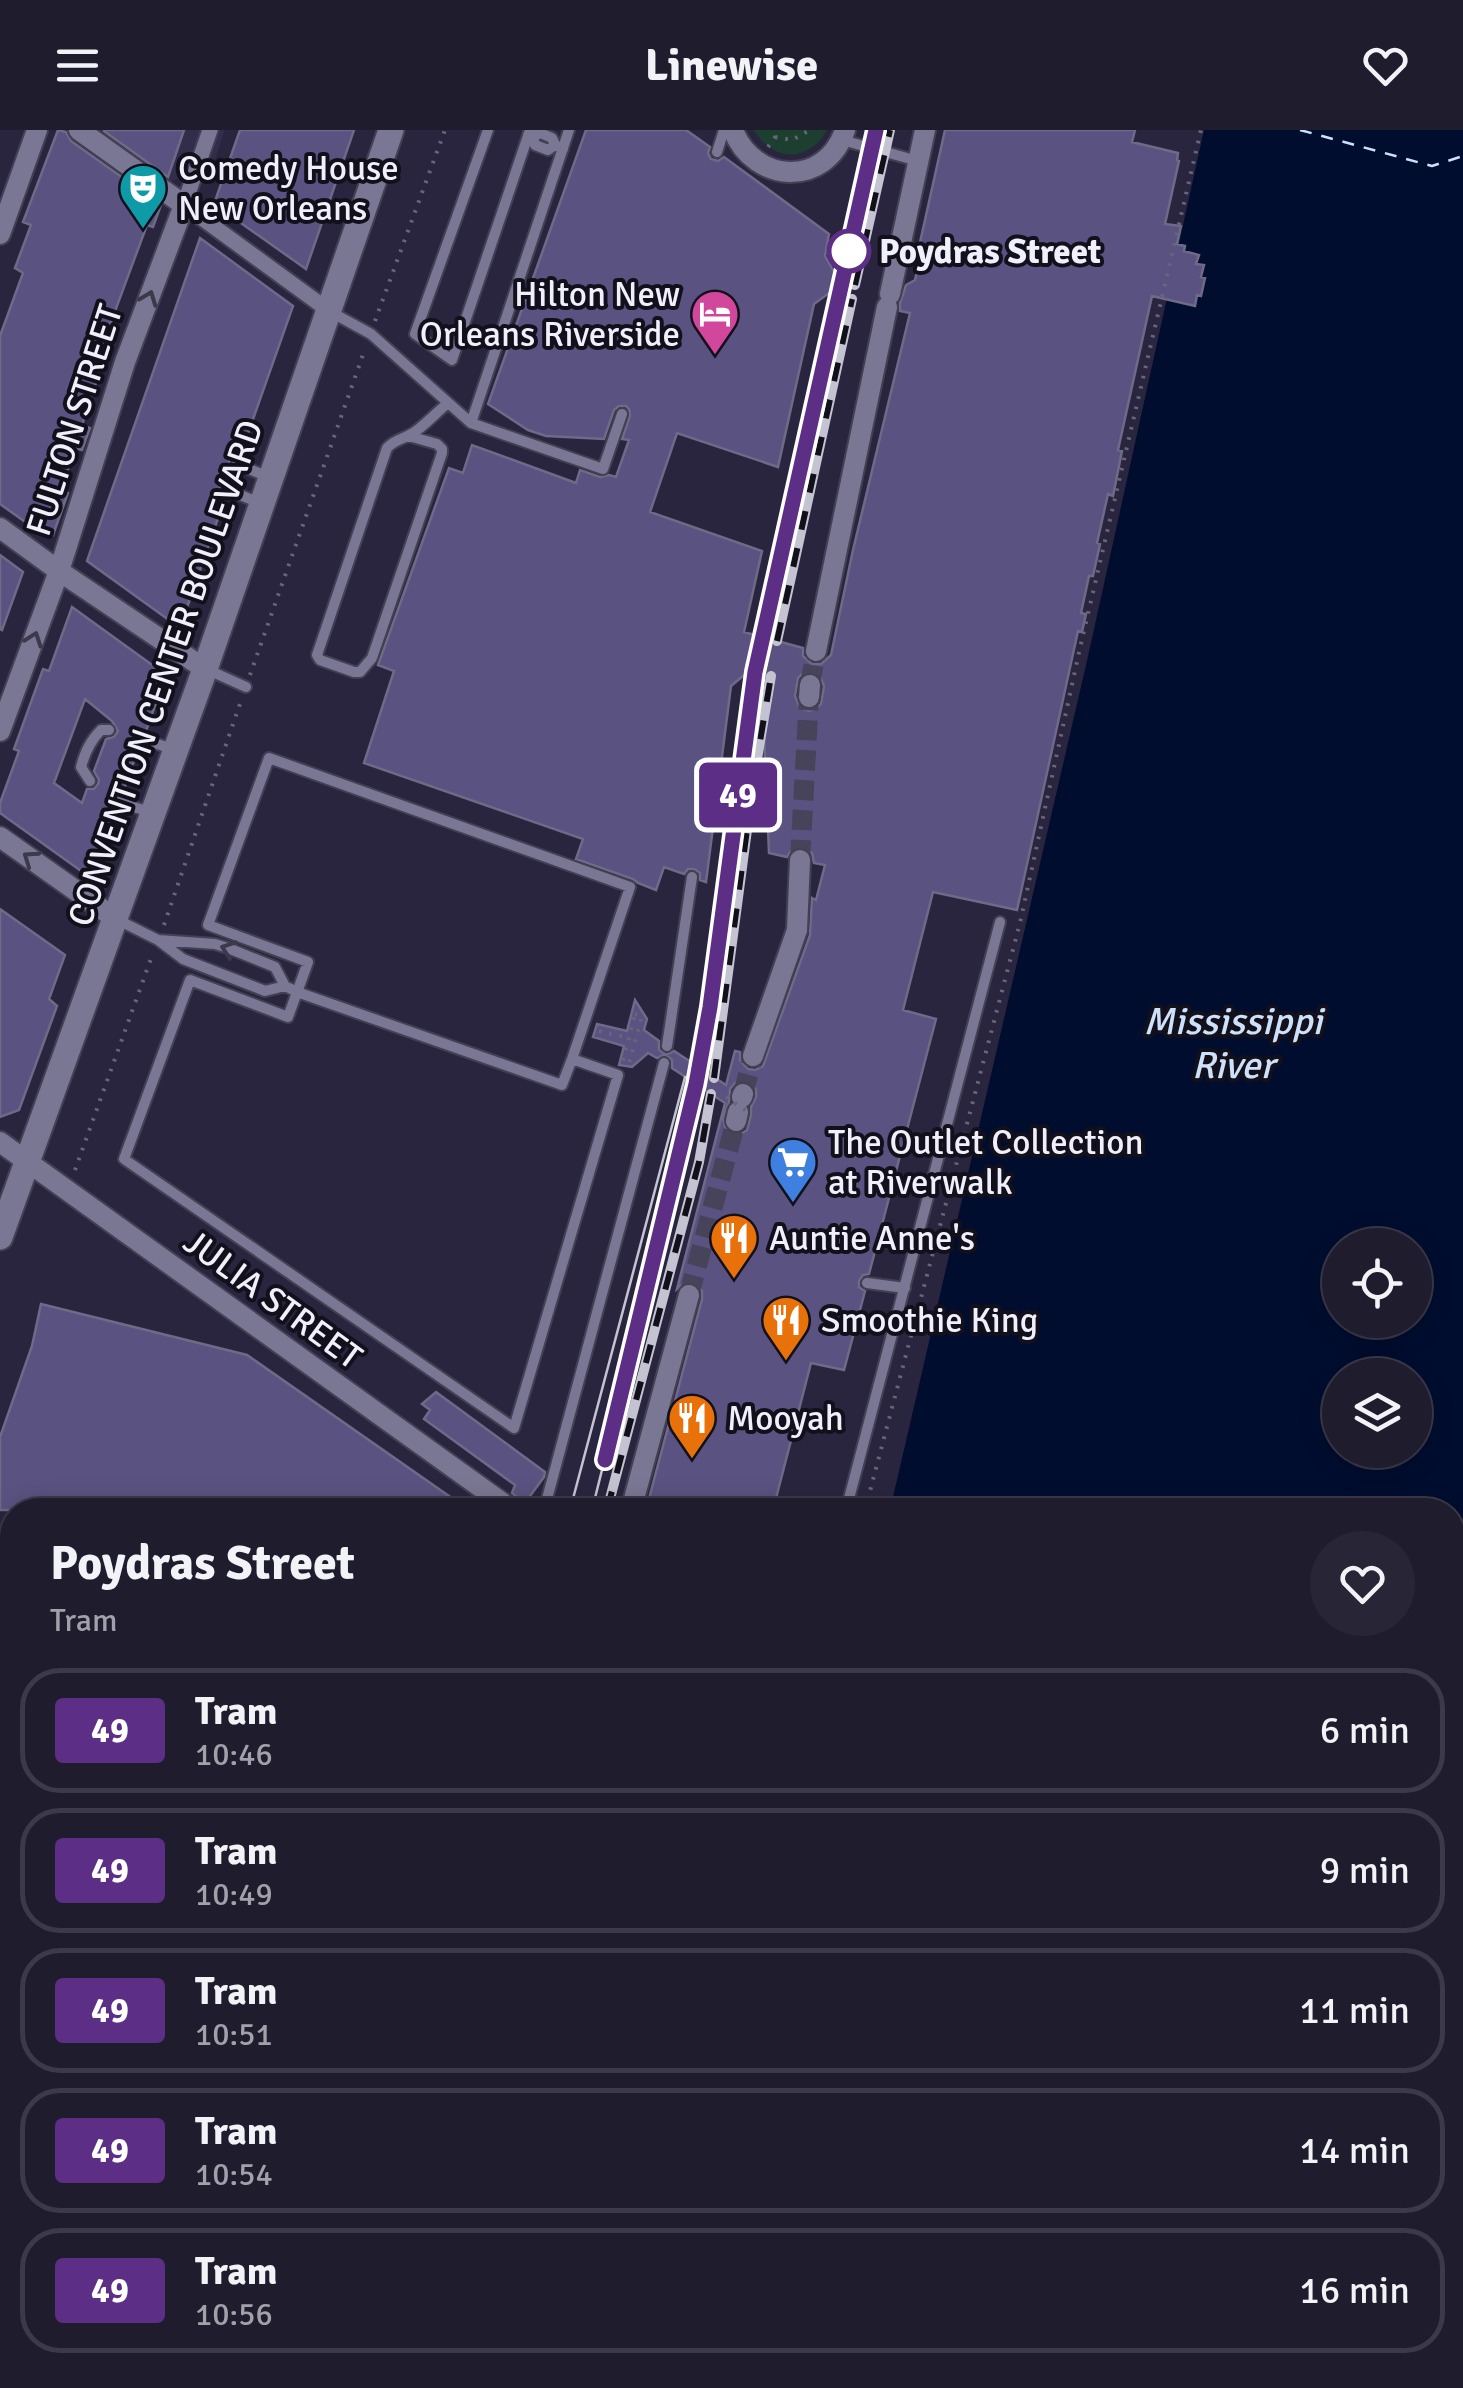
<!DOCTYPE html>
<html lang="en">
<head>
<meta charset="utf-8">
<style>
	body { margin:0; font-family:Signika,sans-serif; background:#272536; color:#f1f3f6; height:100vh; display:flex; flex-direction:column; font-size:38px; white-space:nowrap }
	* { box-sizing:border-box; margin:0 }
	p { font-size:32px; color:#a1a1aa }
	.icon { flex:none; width:55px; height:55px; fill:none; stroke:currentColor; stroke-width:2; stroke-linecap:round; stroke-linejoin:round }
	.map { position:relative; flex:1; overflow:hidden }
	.drawer { position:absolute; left:0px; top:1368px; width:1465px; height:892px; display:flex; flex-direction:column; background:#1f1c2e; border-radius:40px 40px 0 0; box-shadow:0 5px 25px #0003,0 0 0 2px #3c3a4a }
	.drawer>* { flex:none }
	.badge { padding:0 20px; border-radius:8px; font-size:35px; line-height:65px }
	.tools { position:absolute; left:1322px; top:1098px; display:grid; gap:20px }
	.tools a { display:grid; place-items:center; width:110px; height:110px; border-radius:50%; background:#1f1c2e; box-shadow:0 5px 25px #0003,0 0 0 2px #3c3a4a; font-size:50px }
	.map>.badge { position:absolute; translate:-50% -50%; box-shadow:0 0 0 5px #fff }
	.round { display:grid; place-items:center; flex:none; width:105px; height:105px; border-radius:52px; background:#272536 }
	.overview { display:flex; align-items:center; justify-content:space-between; height:170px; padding:0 50px }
	h1 { font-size:48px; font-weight:700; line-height:75px }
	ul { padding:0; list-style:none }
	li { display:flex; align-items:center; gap:30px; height:125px; margin:0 20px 15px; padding:0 30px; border:5px solid #3c3a4a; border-radius:40px }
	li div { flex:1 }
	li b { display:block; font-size:38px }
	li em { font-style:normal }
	li .badge { min-width:110px; font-weight:700; text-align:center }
	header { display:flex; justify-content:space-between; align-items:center; height:130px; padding:0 50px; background:#1f1c2e; font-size:45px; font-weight:700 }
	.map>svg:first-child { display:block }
	.built { fill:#332d4c }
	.green { fill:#1d3f2f }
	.water { fill:#000d2f; fill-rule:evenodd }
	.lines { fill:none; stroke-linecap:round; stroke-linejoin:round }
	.ferry { stroke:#cee1fb; stroke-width:2.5; stroke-dasharray:12 10; stroke-linecap:butt }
	.building { fill:#5a5280; stroke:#6e6a87; stroke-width:2.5; fill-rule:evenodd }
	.minor-tunnel { stroke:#47435a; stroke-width:20; stroke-dasharray:20 10; stroke-linecap:butt }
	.service-casing { stroke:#434054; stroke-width:14 }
	.pedestrian-casing { stroke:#434054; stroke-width:19 }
	.minor-casing { stroke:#434054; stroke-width:24 }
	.tertiary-casing { stroke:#434054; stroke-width:29 }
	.path { stroke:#69667b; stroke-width:4; stroke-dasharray:2.5 8; stroke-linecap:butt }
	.service { stroke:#7a7794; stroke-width:10 }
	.pedestrian { stroke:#7a7794; stroke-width:15 }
	.minor { stroke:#7a7794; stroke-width:20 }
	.tertiary { stroke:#7a7794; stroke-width:25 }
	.tram { stroke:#c4c3d2; stroke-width:2.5 }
	.rail-casing { stroke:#c4c3d2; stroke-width:10 }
	.rail { stroke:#12101b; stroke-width:6; stroke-dasharray:19; stroke-linecap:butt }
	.path-bridge { stroke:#69667b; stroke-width:4; stroke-dasharray:2.5 8; stroke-linecap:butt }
	.oneway { stroke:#3c394b }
	.line-casing { stroke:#fff; stroke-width:22 }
	.line { stroke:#5c2e86; stroke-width:15 }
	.stop-dot { fill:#fff; stroke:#5c2e86; stroke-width:5 }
	.labels { text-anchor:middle; stroke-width:8; stroke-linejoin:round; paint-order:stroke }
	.poi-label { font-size:35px; fill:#f0effc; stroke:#12101b; text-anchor:start }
	.stop-label { font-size:35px; font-weight:bold; fill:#f0effc; stroke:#12101b; text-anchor:start }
	.street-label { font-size:35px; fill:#f0effc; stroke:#12101b }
	.water-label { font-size:38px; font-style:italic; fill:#cee1fb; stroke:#12101b }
</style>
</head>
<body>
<header><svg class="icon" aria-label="menu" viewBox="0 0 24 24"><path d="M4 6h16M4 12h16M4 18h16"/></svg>Linewise<svg class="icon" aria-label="heart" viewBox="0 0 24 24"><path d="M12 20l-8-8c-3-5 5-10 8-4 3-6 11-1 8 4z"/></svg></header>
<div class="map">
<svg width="1463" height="2258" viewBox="0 0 1463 2258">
	<rect width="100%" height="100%" fill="#29253e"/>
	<!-- built -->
	<path class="built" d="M96 0H225L211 41 167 52Z"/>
	<!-- green -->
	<path class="green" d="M754 0H827C809 33 772 32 754 0Z"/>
	<!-- water -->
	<path class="water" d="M1204 0H1463V2258H659L662 2248H1452V1380H890L1087 531ZM1340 1115H1415V1190H1340ZM1340 1245H1415V1320H1340Z"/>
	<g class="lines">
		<!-- ferry -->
		<path class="ferry" d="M1300 0 1432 36 1463 26"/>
	</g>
	<!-- building -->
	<path class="building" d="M58 0 66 2 71 11 161 75 153 97 147 95 98 227 103 231 82 295 90 298 82 320 75 318 61 360 68 363 53 405 46 402 45 406 0 374V206L23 143 15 138 31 95 23 92Z
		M184 0 168 47 104 1V0Z
		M240 0H354L306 139 214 74Z
		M586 0H686L710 17 708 23 711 29 718 31 724 27 829 104 825 126 849 168 829 163 814 174 778 337 677 303 650 382 762 421 744 502 803 518V526L812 534H821L831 525 853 420 910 183 900 181V173L906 155 915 150 922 118 919 117 945 0H1135L1132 12 1178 23 1177 30 1179 31 1165 94 1181 96 1177 114 1185 116 1184 121 1199 125 1196 134 1204 135 1201 147 1205 148 1201 166 1197 165 1195 176 1152 166 1118 320 1122 321 1113 366 1108 364 1097 413 1100 414 1093 446H1089L1081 483 1086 484 1082 502 1078 501 1017 780 933 762 903 880 936 889 869 1144 863 1145 859 1151V1157L865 1161 844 1240 811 1233 773 1380H646L702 1169V1161L693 1152H685L677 1159 725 973 672 938V930L666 925 674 921 726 955 735 921 740 922V930L748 939 755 940 763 936 810 805 812 768 816 770 825 735 814 733 812 723 802 716 793 718 787 727 769 723 761 531 731 556 706 752 700 750V743L694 739H688L684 744 664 737 656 760 638 753 633 749 576 729 583 709 364 633 394 541 378 535 449 338 463 343 472 315 576 353 580 340 600 347 609 345 616 347 629 310 622 309 630 286 629 279 626 276H619L614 280 604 309 546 306 528 300 488 274ZM810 541 819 544 824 556 821 574 816 579 809 581 800 578 795 566 798 548 803 543ZM741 950 753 954 756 960V967L751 977V985L747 1000 741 1004H734L726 1000 723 988 729 972 730 959 735 953Z
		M200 108 293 176 240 326 232 327 229 332 230 338 234 342 231 352 223 353 220 358 221 365 225 368 180 498 87 431Z
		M0 425 23 442 2 500 0 499Z
		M72 477 166 545 146 601H140L135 605V612L139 617 123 662H115L111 667V674L116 679 91 748 0 683V673L19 621 14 619 43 539 49 541ZM85 569 112 591 118 601 114 607 106 609 94 641 99 650 98 654 94 659H87L82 673 54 653Z
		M0 779 65 825 49 869 57 876 19 980 0 987Z
		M635 870 647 889 644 900 659 911V920L665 924 657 928 648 923 632 937 619 935 624 916 593 907 597 894 627 901Z
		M41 1174 247 1225 469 1380H0V1307L32 1216Z
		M436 1262 545 1342 544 1347 522 1377 520 1370 512 1363 515 1355 424 1289 430 1280 422 1274Z"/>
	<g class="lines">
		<!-- minor-tunnel -->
		<path class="minor-tunnel" d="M810 555 816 521
			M800 730 809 567
			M743 964 753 926
			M689 1165 736 991"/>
		<!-- service casing -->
		<g class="service-casing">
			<path id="service" d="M488 0 415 204 452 230 530 0
				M528 5 533 7 540 3 552 8 555 15 563 19
				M533 7 535 15 548 20 555 15
				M842 10 918 31
				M717 22 724 0
				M329 181 371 204 471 293 603 339 622 284
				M471 293 569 0
				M409 306 437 314 442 319V323L372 528 360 542H354L320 530 317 525 387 318C396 308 406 309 416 301 427 293 437 282 448 273
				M237 334 271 348
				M228 360 260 373
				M206 539 246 557
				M143 609 175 620
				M90 651 81 637C85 622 90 611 101 600H109
				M119 670 130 676 151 682
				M116 789 158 810 183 829 265 861 285 856
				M158 810 215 814 228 818 275 837 285 856 297 862 562 955 572 929 618 945 514 1298 124 1029 190 850 288 887 308 832 208 795 269 628 630 757 572 929
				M667 916 692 747
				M867 1153 905 1158
				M544 1380 664 933
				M846 1380 1000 792
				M300 2258 301 2252
				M612 2258 615 2248"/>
		</g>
		<!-- pedestrian casing -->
		<g class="pedestrian-casing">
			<path id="pedestrian" d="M210 0 184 75 328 180"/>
		</g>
		<!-- minor casing -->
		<g class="minor-casing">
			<path id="minor" d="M733 0C754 54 826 58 845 0
				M0 104 37 0
				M890 164 925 0
				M0 398 59 441 205 539
				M816 521 887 177
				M809 567 810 555
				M0 601 59 441 125 232 184 75 79 0
				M0 707 116 789
				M753 926 797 800 800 730
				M742 967 743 964
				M736 991 738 982
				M0 1012 508 1377
				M631 1380 689 1165
				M388 2254 390 2248"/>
		</g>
		<!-- tertiary casing -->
		<g class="tertiary-casing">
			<path id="tertiary" d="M0 1107 205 539 391 0"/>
		</g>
		<!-- path -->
		<path class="path" d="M775 7 792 10 810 0
			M768 17 780 0
			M375 191 445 0
			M250 545 365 219
			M164 795 242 568
			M635 884 642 886 629 933 623 931Z
			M599 901 628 908
			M75 1040 153 823
			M865 1380 1020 793 1080 518 1201 0
			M423 2258 424 2254 439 2258
			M496 2258 499 2248
			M634 2258 636 2248"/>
		<!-- service -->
		<use href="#service" class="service"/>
		<!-- pedestrian -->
		<use href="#pedestrian" class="pedestrian"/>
		<!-- minor -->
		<use href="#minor" class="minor"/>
		<!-- tertiary -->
		<use href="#tertiary" class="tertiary"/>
		<!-- tram -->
		<path class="tram" d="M842 152 876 0
			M762 507 839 166
			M699 937 710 877 755 542
			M570 1380 685 947
			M592 1380 679 1032
			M321 2258V2257"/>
		<!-- rail casing -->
		<g class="rail-casing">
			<path id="rail" d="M855 155 890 0
				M777 511 852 169
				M714 948 754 647 771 546
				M607 1380 699 1032 711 964"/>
		</g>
		<!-- rail -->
		<use href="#rail" class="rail"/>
		<!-- path-bridge -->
		<path class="path-bridge" d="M726 967 751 984"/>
	</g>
	<!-- one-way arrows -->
	<defs><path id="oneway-chevron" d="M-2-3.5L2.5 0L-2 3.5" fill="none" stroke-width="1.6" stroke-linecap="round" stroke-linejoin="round" transform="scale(2.5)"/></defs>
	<g class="oneway">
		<use href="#oneway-chevron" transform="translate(149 168) rotate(-69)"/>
		<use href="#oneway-chevron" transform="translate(34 509) rotate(-70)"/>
		<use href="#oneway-chevron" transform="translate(30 728) rotate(-145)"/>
		<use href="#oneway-chevron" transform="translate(228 819) rotate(-161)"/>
	</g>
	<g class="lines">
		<!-- line casing -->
		<g class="line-casing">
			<path id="line" d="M605 1330 696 954 710 877 755 542 876 0"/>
		</g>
		<!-- line -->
		<use href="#line" class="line"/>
	</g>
	<!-- icons -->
	<defs>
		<g id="theatre-pin" transform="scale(2.5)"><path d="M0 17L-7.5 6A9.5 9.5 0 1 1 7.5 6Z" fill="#0f9aa8" stroke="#12101b"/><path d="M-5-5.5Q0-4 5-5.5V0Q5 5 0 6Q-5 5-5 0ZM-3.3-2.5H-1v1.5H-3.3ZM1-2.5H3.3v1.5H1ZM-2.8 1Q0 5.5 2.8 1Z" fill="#fff"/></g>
		<g id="hotel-pin" transform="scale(2.5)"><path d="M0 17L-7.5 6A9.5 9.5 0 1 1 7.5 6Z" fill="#d1479c" stroke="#12101b"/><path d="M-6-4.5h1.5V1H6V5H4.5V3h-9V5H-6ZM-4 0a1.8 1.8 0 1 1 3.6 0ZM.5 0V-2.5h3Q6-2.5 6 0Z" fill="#fff"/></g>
		<g id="supermarket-pin" transform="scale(2.5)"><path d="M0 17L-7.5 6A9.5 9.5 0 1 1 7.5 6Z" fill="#3f7fe0" stroke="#12101b"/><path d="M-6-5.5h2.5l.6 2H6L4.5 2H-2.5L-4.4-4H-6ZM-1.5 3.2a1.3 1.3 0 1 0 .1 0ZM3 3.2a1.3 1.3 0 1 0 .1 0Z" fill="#fff"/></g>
		<g id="restaurant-pin" transform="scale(2.5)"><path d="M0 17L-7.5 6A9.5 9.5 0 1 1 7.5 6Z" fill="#e8710a" stroke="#12101b"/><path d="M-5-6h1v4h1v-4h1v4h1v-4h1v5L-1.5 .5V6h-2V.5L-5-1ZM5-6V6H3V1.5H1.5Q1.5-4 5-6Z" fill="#fff"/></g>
	</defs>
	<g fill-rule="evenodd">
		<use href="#theatre-pin" x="143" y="58"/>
		<use href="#hotel-pin" x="715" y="184"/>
		<use href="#supermarket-pin" x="793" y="1032"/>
		<use href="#restaurant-pin" x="734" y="1108"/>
		<use href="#restaurant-pin" x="786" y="1190"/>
		<use href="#restaurant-pin" x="692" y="1288"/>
	</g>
	<!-- markers -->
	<circle class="stop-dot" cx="849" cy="121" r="20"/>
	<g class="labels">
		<!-- poi labels -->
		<g class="poi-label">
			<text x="178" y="50">Comedy House<tspan x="178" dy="40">New Orleans</tspan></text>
			<text x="680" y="176" text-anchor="end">Hilton New<tspan x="680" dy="40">Orleans Riverside</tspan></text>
			<text x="828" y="1024">The Outlet Collection<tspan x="828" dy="40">at Riverwalk</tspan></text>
			<text x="769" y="1120">Auntie Anne's</text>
			<text x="821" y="1202">Smoothie King</text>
			<text x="727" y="1300">Mooyah</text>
		</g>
		<!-- stop labels -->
		<g class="stop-label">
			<text x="879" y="133">Poydras Street</text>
		</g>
		<!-- street labels -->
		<g class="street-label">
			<text transform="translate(74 290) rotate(-72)" y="12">FULTON STREET</text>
			<text transform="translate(165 543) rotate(-71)" y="12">CONVENTION CENTER BOULEVARD</text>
			<text transform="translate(273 1169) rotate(36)" y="12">JULIA STREET</text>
		</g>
		<!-- water labels -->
		<g class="water-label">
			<text x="1233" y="904">Mississippi<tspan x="1233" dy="44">River</tspan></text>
		</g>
	</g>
</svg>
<div class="tools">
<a><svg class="icon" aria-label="locate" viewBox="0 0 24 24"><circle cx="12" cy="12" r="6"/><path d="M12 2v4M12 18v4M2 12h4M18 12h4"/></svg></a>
<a><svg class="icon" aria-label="layers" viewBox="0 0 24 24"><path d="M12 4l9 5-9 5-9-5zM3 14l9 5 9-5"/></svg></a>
</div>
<b class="badge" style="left:738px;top:665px;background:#5c2e86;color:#fff">49</b>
<section class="drawer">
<div class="overview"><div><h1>Poydras Street</h1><p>Tram</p></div><a class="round"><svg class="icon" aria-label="heart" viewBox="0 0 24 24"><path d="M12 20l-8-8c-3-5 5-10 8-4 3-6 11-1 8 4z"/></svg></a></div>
<ul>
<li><span class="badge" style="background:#5c2e86;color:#fff">49</span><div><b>Tram</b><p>10:46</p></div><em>6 min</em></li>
<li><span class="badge" style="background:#5c2e86;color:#fff">49</span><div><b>Tram</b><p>10:49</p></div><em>9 min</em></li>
<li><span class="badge" style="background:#5c2e86;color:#fff">49</span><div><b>Tram</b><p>10:51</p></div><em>11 min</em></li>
<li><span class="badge" style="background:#5c2e86;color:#fff">49</span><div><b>Tram</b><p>10:54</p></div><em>14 min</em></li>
<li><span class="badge" style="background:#5c2e86;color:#fff">49</span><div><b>Tram</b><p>10:56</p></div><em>16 min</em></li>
</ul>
</section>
</div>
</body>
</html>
